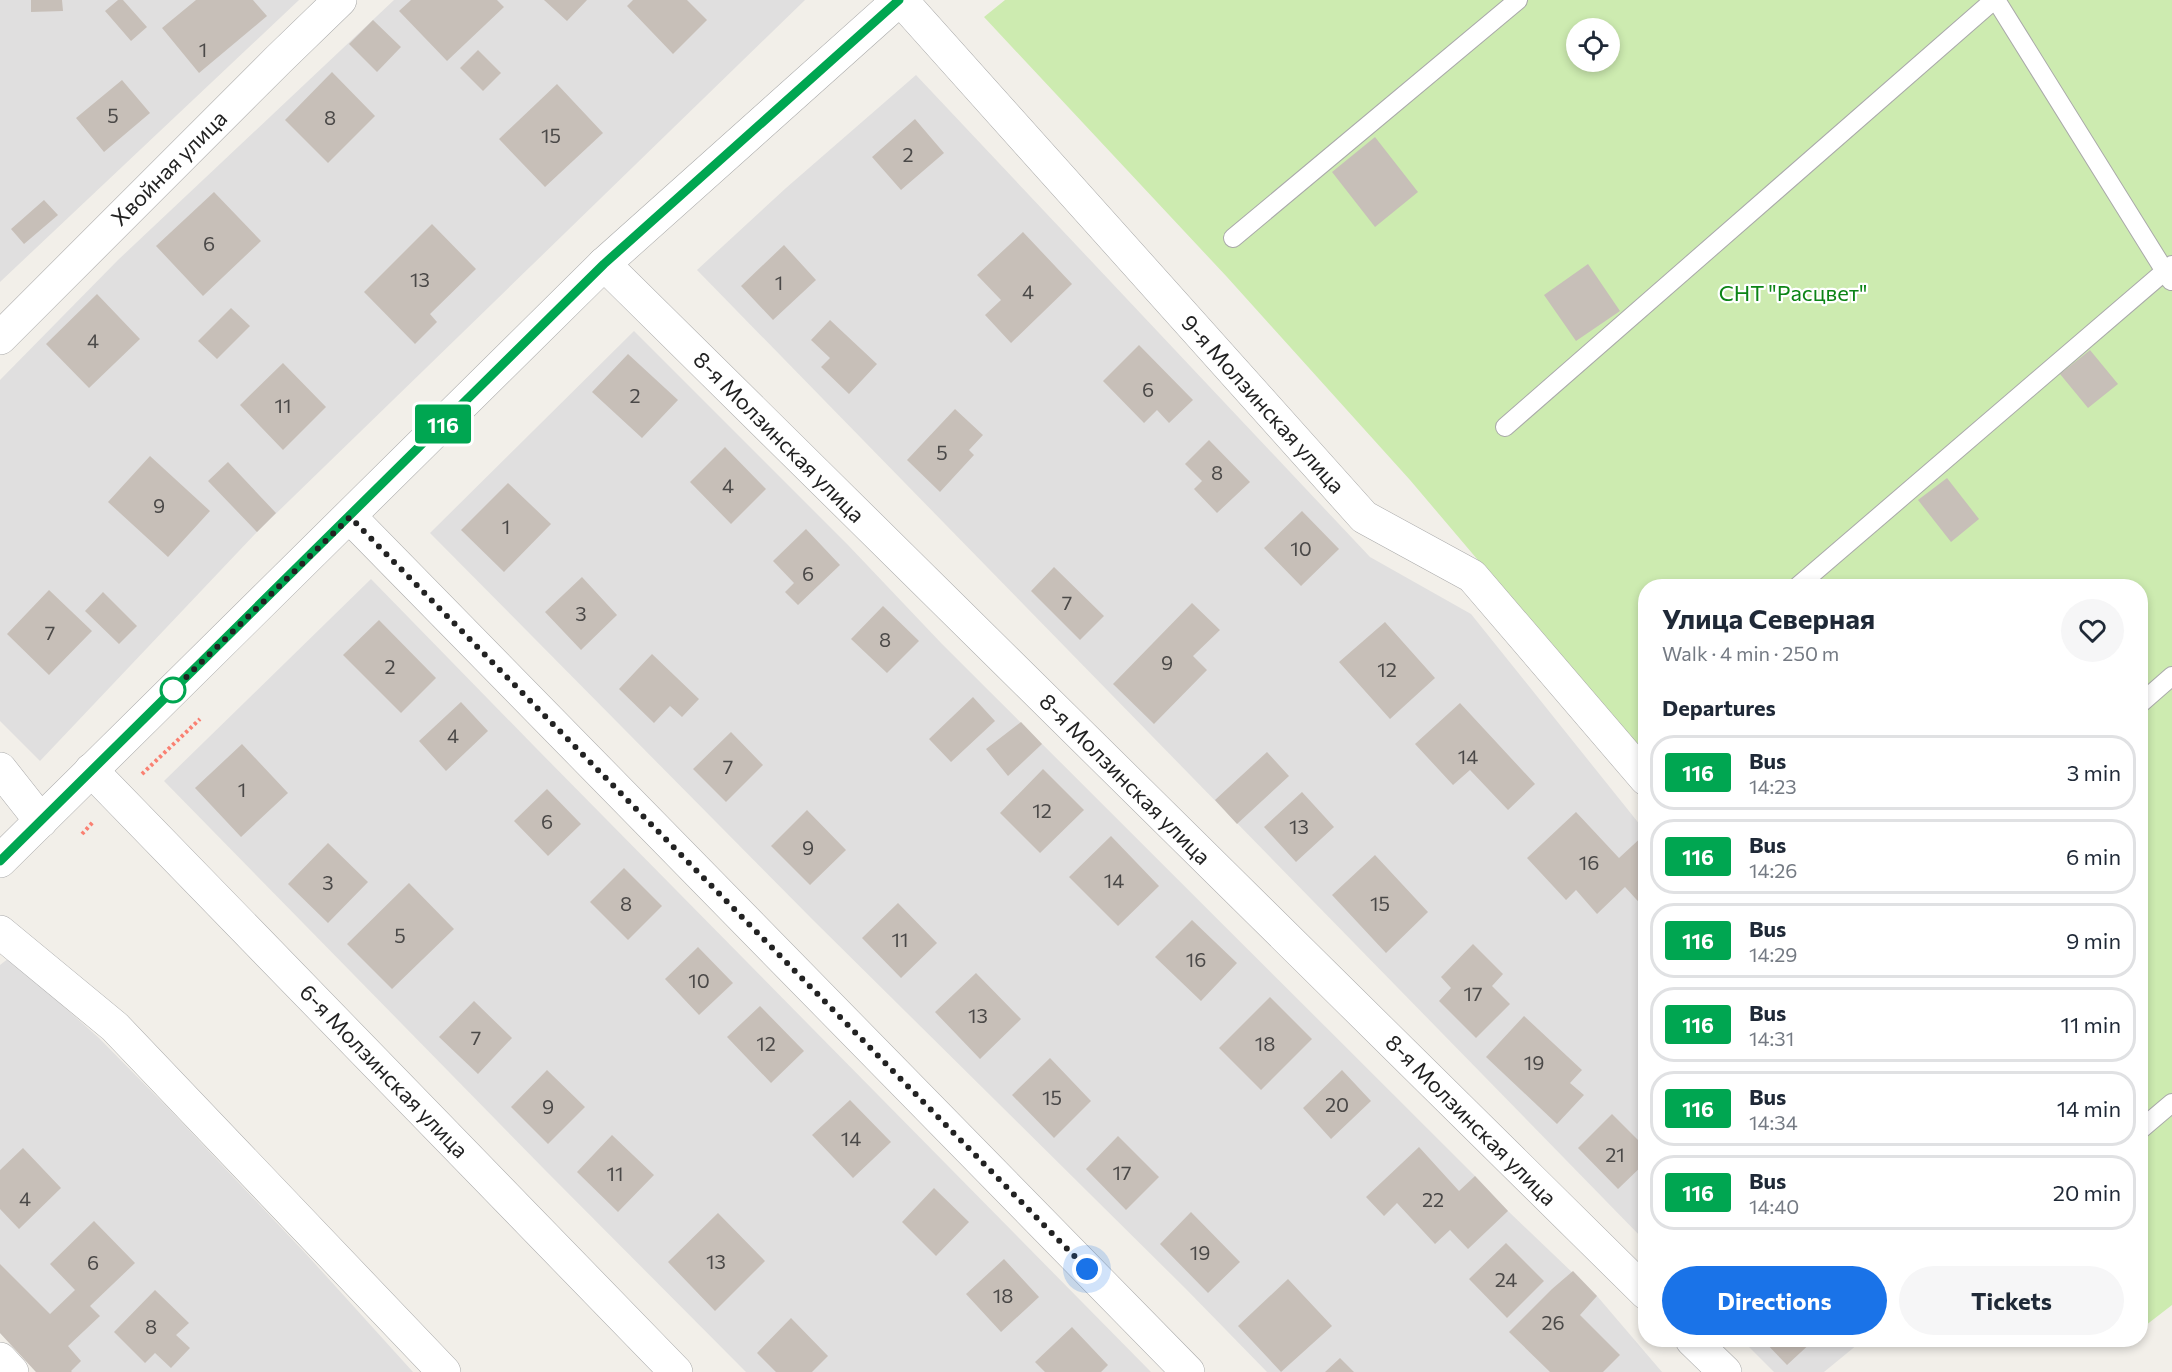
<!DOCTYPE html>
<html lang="en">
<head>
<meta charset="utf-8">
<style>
	body { margin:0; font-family:Commissioner,sans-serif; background:#f6f6f7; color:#1f2937; height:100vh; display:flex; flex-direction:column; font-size:22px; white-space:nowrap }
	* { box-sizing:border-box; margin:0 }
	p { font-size:20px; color:#747a83 }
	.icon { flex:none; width:33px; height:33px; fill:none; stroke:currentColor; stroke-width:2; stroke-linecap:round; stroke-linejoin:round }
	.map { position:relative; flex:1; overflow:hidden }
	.side { position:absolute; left:1638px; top:579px; width:510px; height:768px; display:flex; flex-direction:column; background:#fff; border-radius:24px; box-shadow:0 3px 9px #0003 }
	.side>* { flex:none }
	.badge { padding:0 12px; border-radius:4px; font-size:21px; line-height:39px }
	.tools { position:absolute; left:1566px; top:18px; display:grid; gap:12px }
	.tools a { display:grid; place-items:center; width:54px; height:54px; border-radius:50%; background:#fff; box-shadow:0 3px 9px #0003; font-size:30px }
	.you { position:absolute; width:30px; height:30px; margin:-15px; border:4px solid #fff; border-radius:50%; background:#1a73e8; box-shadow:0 0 0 9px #1a73e833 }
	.map>.badge { position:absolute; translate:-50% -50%; box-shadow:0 0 0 3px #fff }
	h2 { padding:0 24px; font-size:22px; line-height:54px }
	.round { display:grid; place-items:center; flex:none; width:63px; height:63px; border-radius:32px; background:#f6f6f7 }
	.overview { display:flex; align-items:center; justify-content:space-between; height:102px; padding:0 24px }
	h1 { font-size:28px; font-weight:700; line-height:45px }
	.primary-button { display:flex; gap:12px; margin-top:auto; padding:12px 24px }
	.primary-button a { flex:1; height:69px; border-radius:36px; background:#1a73e8; color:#fff; font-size:24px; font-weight:700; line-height:69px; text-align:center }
	.primary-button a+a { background:#f6f6f7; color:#1f2937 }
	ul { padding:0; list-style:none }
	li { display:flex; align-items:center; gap:18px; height:75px; margin:0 12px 9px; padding:0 12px; border:3px solid #e0e1e3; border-radius:24px }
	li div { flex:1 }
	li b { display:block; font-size:22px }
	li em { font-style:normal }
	li .badge { min-width:66px; font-weight:700; text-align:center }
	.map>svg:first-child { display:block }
	.residential { fill:#e0dfdf }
	.grass { fill:#cdebb0; fill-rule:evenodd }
	.building { fill:#c7bfb8 }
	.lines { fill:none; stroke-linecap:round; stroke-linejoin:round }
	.service-casing { stroke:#a9a9a9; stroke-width:20 }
	.minor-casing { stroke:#a9a9a9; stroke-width:34 }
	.tertiary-casing { stroke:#a9a9a9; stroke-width:34 }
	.path { stroke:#fa8072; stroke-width:4; stroke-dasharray:3 3; stroke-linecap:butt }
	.service { stroke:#fff; stroke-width:18 }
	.minor { stroke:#fff; stroke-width:33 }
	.tertiary { stroke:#fff; stroke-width:33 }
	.line-casing { stroke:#fff; stroke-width:14 }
	.line { stroke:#00a651; stroke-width:9 }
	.walk { stroke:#222; stroke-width:6; stroke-dasharray:0 10.8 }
	.stop-dot { fill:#fff; stroke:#00a651; stroke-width:3 }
	.labels { text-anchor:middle; stroke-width:4.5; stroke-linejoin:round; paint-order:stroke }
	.number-label { font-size:20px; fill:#4b4948 }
	.street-label { font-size:22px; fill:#222; stroke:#fff }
	.park-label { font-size:22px; fill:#0c8416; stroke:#fff }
</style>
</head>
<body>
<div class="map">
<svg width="2172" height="1372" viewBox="0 0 2172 1372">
	<rect width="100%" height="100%" fill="#f2efe9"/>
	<!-- residential -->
	<path class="residential" d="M0 0H299L0 282Z
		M394 0H805L257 532 40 761 0 721V380L118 260Z
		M916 75 1370 557 1471 614 1645 831V1241L697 270 786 188Z
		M634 331 848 545 942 644 1475 1176 1508 1211 1597 1296 1662 1372H1267L1185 1288 813 920 430 533Z
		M371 579 535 747 1151 1372H746L545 1170 164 781Z
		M9 958 99 1038 171 1111 308 1256 413 1372H36L0 1333V965Z
		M1742 1340H1863L1824 1372H1774Z"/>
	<!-- grass -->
	<path class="grass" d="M1005 0H2172V1305L2141 1329 2140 586H1646L1645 757 1410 480 1227 277 984 17ZM1576 28H1610V62H1576Z"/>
	<!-- building -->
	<path class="building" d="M31 0H62L63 11 31 12Z
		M118 0H123L147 27 131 41 105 11Z
		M196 0H253L267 16 199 73 162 28Z
		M411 0H497L504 7 447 61 399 11Z
		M544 0H587L567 21Z
		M633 0H687L707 20 673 54 627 6Z
		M373 20 401 47 377 72 349 44Z
		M478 50 501 73 483 91 460 68Z
		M332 72 375 116 328 163 285 120Z
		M122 80 150 113 104 152 76 118Z
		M557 84 603 133 545 187 499 139Z
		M915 119 944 153 901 190 872 157Z
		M1375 137 1418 192 1375 227 1332 172Z
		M214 192 261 241 203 296 156 246Z
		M44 200 58 215 24 244 11 229Z
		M432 224 476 269 430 314 437 322 415 344 364 292Z
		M1023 232 1072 284 1011 343 985 315 1001 300 977 275Z
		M784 245 816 280 773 320 741 286Z
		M1588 264 1620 311 1576 341 1544 295Z
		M97 294 140 339 89 388 46 344Z
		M231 308 250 326 217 359 198 341Z
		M830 320 877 364 849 394 821 367 830 358 811 340Z
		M1139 345 1193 400 1169 423 1157 410 1144 423 1103 381Z
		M2090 350 2118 384 2088 408 2060 374Z
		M628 354 678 400 642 438 592 392Z
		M283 363 326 407 283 450 240 405Z
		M955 409 983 435 969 450 974 455 940 492 907 460Z
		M1209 440 1250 482 1217 513 1194 489 1202 481 1185 464Z
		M725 447 766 489 731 524 690 482Z
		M150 456 210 511 168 557 108 502Z
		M228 462 276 513 257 532 208 481Z
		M1947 478 1979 519 1951 542 1918 500Z
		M508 483 551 524 504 572 461 530Z
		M1302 511 1339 549 1301 586 1264 548Z
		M806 529 840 565 798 605 785 592 794 583 773 561Z
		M1054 567 1104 616 1080 640 1031 591Z
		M582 577 617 615 581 650 545 612Z
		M49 590 92 631 49 675 7 634Z
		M103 592 137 626 119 644 85 611Z
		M1192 603 1220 630 1193 656 1207 670 1154 724 1113 684Z
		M883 606 919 641 887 673 851 639Z
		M379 620 436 678 401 713 343 655Z
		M1385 622 1435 678 1390 719 1339 662Z
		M652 654 699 699 682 717 670 706 654 723 619 689Z
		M973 697 995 721 951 762 929 739Z
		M461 702 488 731 446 771 419 741Z
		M1460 703 1535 784 1508 810 1470 770 1453 785 1415 744Z
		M1021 722 1042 744 1008 776 986 749Z
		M731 732 763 765 726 802 693 769Z
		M242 744 288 793 241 837 195 788Z
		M1267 752 1289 776 1237 824 1215 800Z
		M1043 769 1084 810 1040 853 1000 813Z
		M547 789 581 824 548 856 514 821Z
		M1302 792 1334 827 1296 862 1264 827Z
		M807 810 846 850 810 885 771 846Z
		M1576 812 1619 858 1646 833V910L1625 887 1597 914 1576 890 1566 900 1527 858Z
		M1111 836 1159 886 1118 926 1069 877Z
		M328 843 368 882 328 923 288 884Z
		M1375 855 1428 912 1386 953 1332 895Z
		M624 868 662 906 628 940 590 902Z
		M409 883 454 929 392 989 347 944Z
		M898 903 937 943 901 978 862 938Z
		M1192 920 1237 963 1201 1001 1155 957Z
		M1473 944 1503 974 1492 986 1510 1004 1476 1038 1439 1001 1451 988 1441 977Z
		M698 947 733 983 699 1015 665 979Z
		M976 973 1021 1019 980 1059 935 1012Z
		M1270 997 1312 1039 1261 1090 1219 1048Z
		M474 1001 512 1038 478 1074 439 1037Z
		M760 1006 804 1051 771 1083 727 1037Z
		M1524 1016 1582 1070 1570 1083 1584 1095 1557 1124 1486 1057Z
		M1050 1058 1091 1101 1054 1138 1012 1095Z
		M547 1070 585 1107 548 1144 511 1107Z
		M1342 1070 1371 1101 1331 1139 1303 1108Z
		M850 1100 891 1142 853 1178 812 1135Z
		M1612 1114 1646 1148V1162L1618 1189 1578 1148Z
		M612 1135 654 1175 618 1212 577 1172Z
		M1118 1136 1159 1177 1126 1210 1086 1169Z
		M1419 1147 1459 1191 1475 1176 1508 1211 1468 1249 1450 1230 1435 1244 1397 1203 1384 1216 1366 1197Z
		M23 1148 61 1188 19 1229 0 1209V1170Z
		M934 1188 969 1222 936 1256 902 1222Z
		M1191 1212 1240 1262 1208 1293 1160 1244Z
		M718 1213 765 1261 715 1311 668 1262Z
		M94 1221 135 1263 90 1306 100 1316 68 1346 81 1361 71 1371 72 1372H36L0 1333V1264L50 1314 75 1290 50 1264Z
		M1506 1243 1544 1281 1507 1318 1469 1279Z
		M1004 1259 1039 1297 1001 1332 966 1294Z
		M1573 1271 1597 1296 1580 1315 1620 1355 1603 1372H1550L1509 1332 1552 1289Z
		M1288 1279 1332 1326 1281 1372 1238 1326Z
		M155 1290 189 1323 176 1335 190 1348 171 1368 155 1353 145 1363 114 1332Z
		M791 1318 828 1356 812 1372H776L757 1353Z
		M1072 1327 1108 1365 1101 1372H1045L1035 1362Z
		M1763 1340H1814L1787 1365Z
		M1340 1358 1354 1372H1325Z"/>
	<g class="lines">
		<!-- service casing -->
		<g class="service-casing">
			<path id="service" d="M1996 0 2171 281
				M1233 238 1518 0
				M1505 427 1994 0
				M1798 586 2172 265
				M2140 704 2172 676
				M2140 1130 2172 1103"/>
		</g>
		<!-- minor casing -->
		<g class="minor-casing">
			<path id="minor" d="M901 0 1364 517 1472 576 1646 779
				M604 264 1646 1293
				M0 338 278 60 340 0
				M350 517 1188 1372
				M0 769 41 821
				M91 770 676 1372
				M0 932 115 1027 444 1372
				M1692 1340 1725 1372
				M0 1359 12 1372"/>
		</g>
		<!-- tertiary casing -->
		<g class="tertiary-casing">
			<path id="tertiary" d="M0 861 604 264 899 0"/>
		</g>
		<!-- path -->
		<path class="path" d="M142 774 200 719
			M82 834 94 821"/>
		<!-- service -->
		<use href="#service" class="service"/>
		<!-- minor -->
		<use href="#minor" class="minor"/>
		<!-- tertiary -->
		<use href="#tertiary" class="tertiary"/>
	</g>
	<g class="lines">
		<!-- line casing -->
		<g class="line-casing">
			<path id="line" d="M0 861 604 264 899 0"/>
		</g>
		<!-- line -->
		<use href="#line" class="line"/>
		<!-- walk -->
		<path class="walk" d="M173 690 172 691 350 517 1087 1269"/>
	</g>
	<!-- markers -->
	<circle class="stop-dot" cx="173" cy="690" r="12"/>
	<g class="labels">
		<!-- number labels -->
		<g class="number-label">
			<text x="203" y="57">1</text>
			<text x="113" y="123">5</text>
			<text x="330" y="125">8</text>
			<text x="551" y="143">15</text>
			<text x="908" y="162">2</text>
			<text x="209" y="251">6</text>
			<text x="420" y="287">13</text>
			<text x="779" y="290">1</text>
			<text x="1028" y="299">4</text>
			<text x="93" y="348">4</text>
			<text x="1148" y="397">6</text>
			<text x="635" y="403">2</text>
			<text x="283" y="413">11</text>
			<text x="942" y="460">5</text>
			<text x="1217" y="480">8</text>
			<text x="728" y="493">4</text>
			<text x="159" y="513">9</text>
			<text x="506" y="534">1</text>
			<text x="1301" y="556">10</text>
			<text x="808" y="581">6</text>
			<text x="1067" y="610">7</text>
			<text x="581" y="621">3</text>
			<text x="50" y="640">7</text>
			<text x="885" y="647">8</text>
			<text x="1167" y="670">9</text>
			<text x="390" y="674">2</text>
			<text x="1387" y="677">12</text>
			<text x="453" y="743">4</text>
			<text x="1468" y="764">14</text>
			<text x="728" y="774">7</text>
			<text x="242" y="797">1</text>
			<text x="1042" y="818">12</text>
			<text x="547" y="829">6</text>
			<text x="1299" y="834">13</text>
			<text x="808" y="855">9</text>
			<text x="1589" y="870">16</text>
			<text x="1114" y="888">14</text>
			<text x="328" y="890">3</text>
			<text x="626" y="911">8</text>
			<text x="1380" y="911">15</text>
			<text x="400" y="943">5</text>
			<text x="900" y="947">11</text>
			<text x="1196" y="967">16</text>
			<text x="699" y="988">10</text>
			<text x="1473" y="1001">17</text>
			<text x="978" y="1023">13</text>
			<text x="476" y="1045">7</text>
			<text x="766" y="1051">12</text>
			<text x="1265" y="1051">18</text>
			<text x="1534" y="1070">19</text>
			<text x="1052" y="1105">15</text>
			<text x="1337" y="1112">20</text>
			<text x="548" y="1114">9</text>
			<text x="851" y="1146">14</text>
			<text x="1615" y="1162">21</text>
			<text x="1122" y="1180">17</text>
			<text x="615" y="1181">11</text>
			<text x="25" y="1206">4</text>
			<text x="1433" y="1207">22</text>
			<text x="1200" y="1260">19</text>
			<text x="716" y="1269">13</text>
			<text x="93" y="1270">6</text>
			<text x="1506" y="1287">24</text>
			<text x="1003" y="1303">18</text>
			<text x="1553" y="1330">26</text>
			<text x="151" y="1334">8</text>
		</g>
		<!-- street labels -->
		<g class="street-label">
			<text transform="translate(169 168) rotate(-45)" y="8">Хвойная улица</text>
			<text transform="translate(1263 404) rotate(48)" y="8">9-я Молзинская улица</text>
			<text transform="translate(779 437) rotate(45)" y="8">8-я Молзинская улица</text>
			<text transform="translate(1125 779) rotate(45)" y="8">8-я Молзинская улица</text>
			<text transform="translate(384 1071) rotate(46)" y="8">6-я Молзинская улица</text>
			<text transform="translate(1471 1120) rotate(45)" y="8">8-я Молзинская улица</text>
		</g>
		<!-- park labels -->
		<g class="park-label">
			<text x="1793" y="301">СНТ "Расцвет"</text>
		</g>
	</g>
</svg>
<div class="tools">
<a><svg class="icon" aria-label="locate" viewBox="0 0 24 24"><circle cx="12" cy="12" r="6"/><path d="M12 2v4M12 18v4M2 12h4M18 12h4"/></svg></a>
</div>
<div class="you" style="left:1087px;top:1269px"></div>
<b class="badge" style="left:443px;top:424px;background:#00a651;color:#fff">116</b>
<section class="side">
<div class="overview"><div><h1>Улица Северная</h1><p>Walk · 4 min · 250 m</p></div><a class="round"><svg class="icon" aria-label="heart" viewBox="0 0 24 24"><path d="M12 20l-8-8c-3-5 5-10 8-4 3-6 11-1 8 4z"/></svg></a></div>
<h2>Departures</h2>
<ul>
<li><span class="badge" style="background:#00a651;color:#fff">116</span><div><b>Bus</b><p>14:23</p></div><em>3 min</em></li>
<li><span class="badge" style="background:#00a651;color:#fff">116</span><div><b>Bus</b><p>14:26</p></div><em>6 min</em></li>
<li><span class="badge" style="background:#00a651;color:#fff">116</span><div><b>Bus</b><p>14:29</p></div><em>9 min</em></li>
<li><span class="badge" style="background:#00a651;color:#fff">116</span><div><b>Bus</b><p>14:31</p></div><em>11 min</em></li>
<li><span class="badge" style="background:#00a651;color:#fff">116</span><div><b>Bus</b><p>14:34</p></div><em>14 min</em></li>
<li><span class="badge" style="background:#00a651;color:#fff">116</span><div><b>Bus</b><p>14:40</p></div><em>20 min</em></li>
</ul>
<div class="primary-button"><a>Directions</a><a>Tickets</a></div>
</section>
</div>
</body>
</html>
